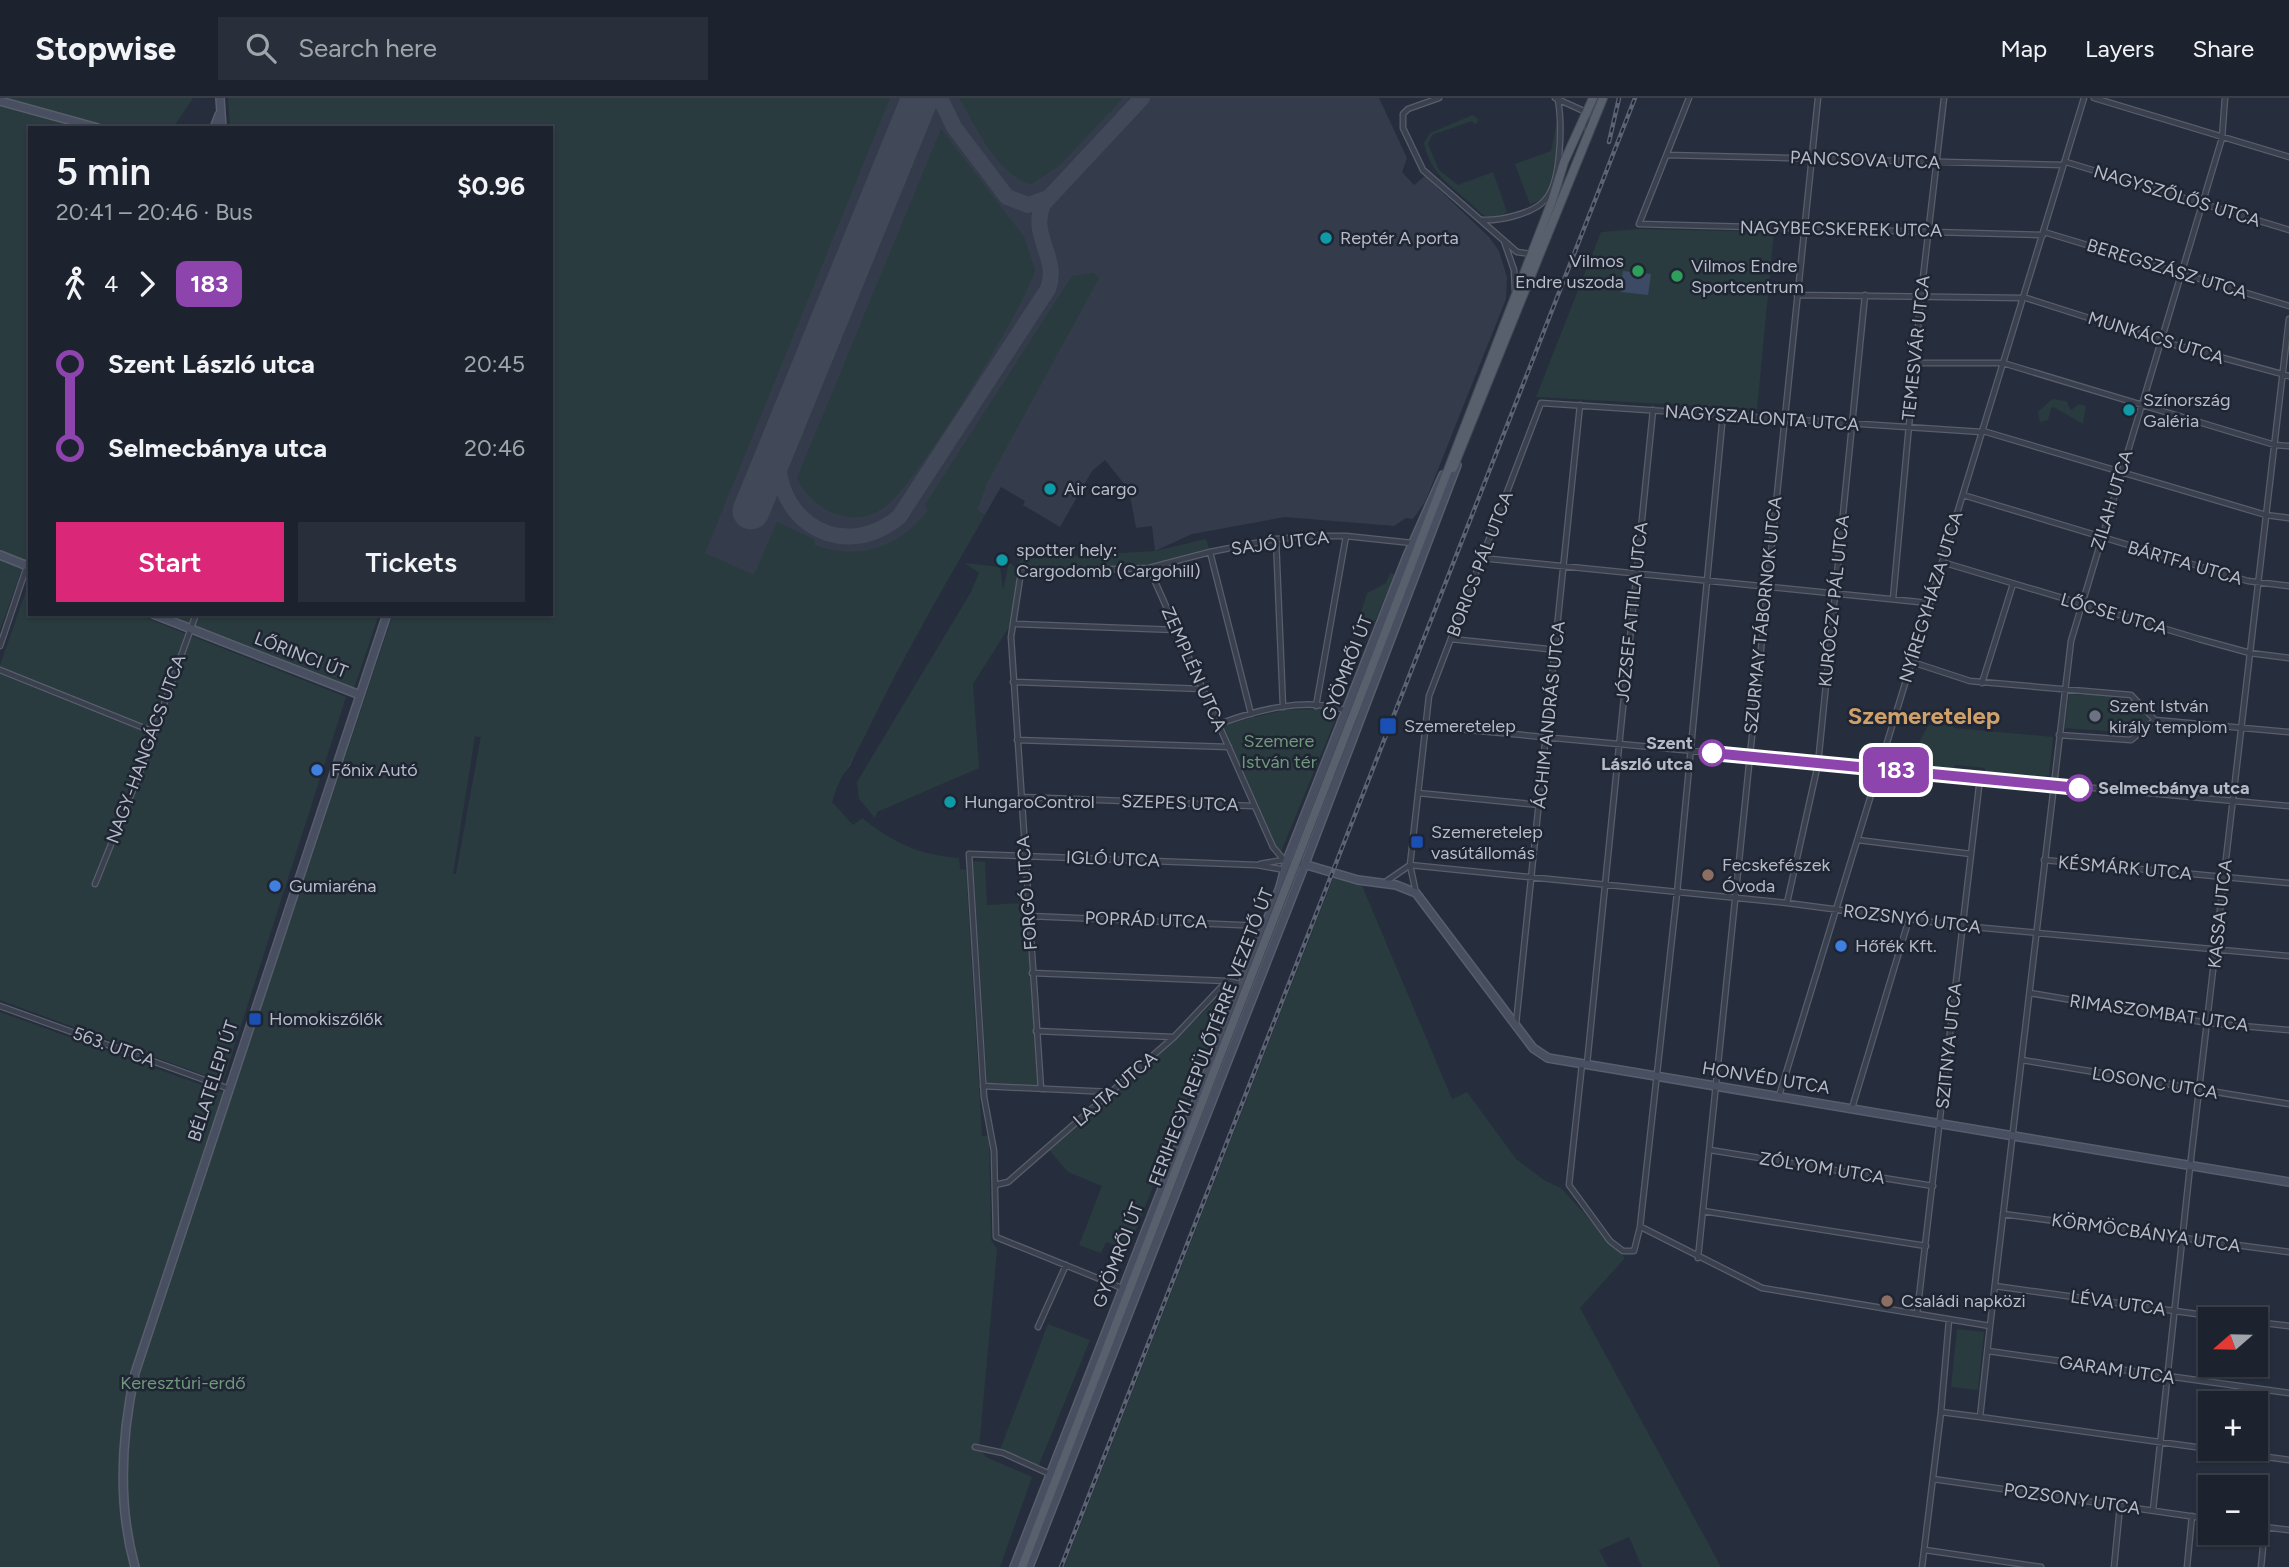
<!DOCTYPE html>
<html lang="en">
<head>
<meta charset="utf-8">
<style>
	body { margin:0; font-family:Figtree,sans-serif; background:#292f3a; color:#f1f3f6; height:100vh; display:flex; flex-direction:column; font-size:26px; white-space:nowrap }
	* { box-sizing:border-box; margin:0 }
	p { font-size:23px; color:#a0a4aa }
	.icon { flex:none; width:38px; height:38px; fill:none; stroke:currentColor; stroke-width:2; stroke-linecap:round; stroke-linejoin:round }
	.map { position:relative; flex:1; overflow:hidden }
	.drawer { position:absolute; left:28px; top:28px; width:525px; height:490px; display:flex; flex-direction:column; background:#1c222e; border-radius:0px; box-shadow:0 2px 5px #0004,0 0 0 2px #3a3f4a }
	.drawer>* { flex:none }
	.badge { padding:0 14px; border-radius:10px; font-size:24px; line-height:46px }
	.needle { width:46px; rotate:250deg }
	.controls { position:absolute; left:2198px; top:1209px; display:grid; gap:14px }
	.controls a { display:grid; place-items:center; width:70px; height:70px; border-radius:0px; background:#1c222e; box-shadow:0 2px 5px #0004,0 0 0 2px #3a3f4a; font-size:35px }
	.map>.badge { position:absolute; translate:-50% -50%; box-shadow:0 0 0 4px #fff }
	.legs { display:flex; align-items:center; gap:10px; height:77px; padding:0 28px; font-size:23px }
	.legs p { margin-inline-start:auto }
	.headline { display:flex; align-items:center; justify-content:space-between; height:119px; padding:0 28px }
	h1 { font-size:38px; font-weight:600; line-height:52px }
	.cta { display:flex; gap:14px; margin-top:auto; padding:14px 28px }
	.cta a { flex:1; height:80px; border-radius:0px; background:#db2777; color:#fff; font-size:28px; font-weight:600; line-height:80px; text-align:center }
	.cta a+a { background:#292f3a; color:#f1f3f6 }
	ul { padding:0 28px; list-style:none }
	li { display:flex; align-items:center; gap:24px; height:84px; font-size:26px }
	li i { display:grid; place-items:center; width:10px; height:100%; margin:0 9px; background:currentColor }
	li i::after { content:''; width:18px; height:18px; margin:-9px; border:5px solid; border-radius:50%; background:#1c222e }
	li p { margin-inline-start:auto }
	li:first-child i { background:linear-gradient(#0000 50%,currentColor 0) }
	li:last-child i { background:linear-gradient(currentColor 50%,#0000 0) }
	header { display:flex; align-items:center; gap:42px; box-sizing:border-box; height:98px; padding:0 35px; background:#1c222e; border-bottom:2px solid #3a3f4a }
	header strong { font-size:33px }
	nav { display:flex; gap:38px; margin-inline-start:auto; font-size:24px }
	.search { width:490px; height:63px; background:#292f3a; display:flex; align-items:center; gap:18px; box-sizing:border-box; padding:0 24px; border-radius:0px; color:#a0a4aa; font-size:26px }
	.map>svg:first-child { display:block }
	.airport { fill:#343b4a }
	.green { fill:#293b3f; fill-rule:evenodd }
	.water { fill:#3d4a65 }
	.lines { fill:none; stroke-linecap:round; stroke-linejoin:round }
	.taxiway { stroke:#414958; stroke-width:16 }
	.runway { stroke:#414958; stroke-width:37 }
	.street-casing { stroke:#585e6b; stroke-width:7 }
	.secondary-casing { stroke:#585e6b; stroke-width:10 }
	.primary-casing { stroke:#434956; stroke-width:10 }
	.street { stroke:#3a404d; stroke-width:4.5 }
	.secondary { stroke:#484f60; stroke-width:7 }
	.primary { stroke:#585f6d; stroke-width:8 }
	.rail-casing { stroke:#5c6474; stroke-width:4.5 }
	.rail { stroke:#1f2532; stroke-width:2; stroke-dasharray:5; stroke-linecap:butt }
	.primary-bridge-casing { stroke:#434956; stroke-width:10; stroke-linecap:butt }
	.primary-bridge { stroke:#585f6d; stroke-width:8 }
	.line-1-casing { stroke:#fff; stroke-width:16 }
	.line-1 { stroke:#8e44ad; stroke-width:10 }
	.culture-dot { fill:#0f9aa8; stroke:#1f2532; stroke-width:2.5 }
	.leisure-dot { fill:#2e9e5b; stroke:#1f2532; stroke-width:2.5 }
	.worship-dot { fill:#6b7280; stroke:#1f2532; stroke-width:2.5 }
	.transit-dot { fill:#1a4fb4; stroke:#1f2532; stroke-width:2.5 }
	.stop-1-dot { fill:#fff; stroke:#8e44ad; stroke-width:3.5 }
	.shop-dot { fill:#3f7fe0; stroke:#1f2532; stroke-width:2.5 }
	.education-dot { fill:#8d6e63; stroke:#1f2532; stroke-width:2.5 }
	.labels { text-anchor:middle; stroke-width:5; stroke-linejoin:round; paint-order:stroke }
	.street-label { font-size:18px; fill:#b6bbc8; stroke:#1f2532 }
	.poi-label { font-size:18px; fill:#b6bbc8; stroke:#1f2532; text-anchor:start }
	.park-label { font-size:18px; fill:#6f987c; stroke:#1f2532 }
	.stop-label { font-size:18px; font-weight:bold; fill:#b6bbc8; stroke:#1f2532; text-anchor:end }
	.district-label { font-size:24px; font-weight:bold; fill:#cea06b; stroke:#1f2532 }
</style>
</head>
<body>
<header>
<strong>Stopwise</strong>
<div class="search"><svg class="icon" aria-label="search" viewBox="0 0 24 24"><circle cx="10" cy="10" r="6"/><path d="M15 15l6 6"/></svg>Search here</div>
<nav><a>Map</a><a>Layers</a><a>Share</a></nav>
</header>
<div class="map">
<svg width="2289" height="1469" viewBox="0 0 2289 1469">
	<rect width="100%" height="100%" fill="#262e3d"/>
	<!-- airport -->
	<path class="airport" d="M616 0H1379L1407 60 1402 74 1414 87 1425 78 1489 139 1499 153 1507 179 1506 201 1425 404 1413 421 1406 420 1394 428 1285 419 1192 436 1155 453 1152 428 1136 430 1129 392 1105 362 1092 373 1060 429 1023 407 1025 403 1001 389 914 539 878 606 850 668 838 682 782 884 456 777 481 639 474 638 551 516Z"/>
	<!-- green -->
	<path class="green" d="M0 0H193L173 30H30V448L0 532Z
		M228 0H890L705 455 754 477 777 424 815 442 814 447C858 463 900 450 928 412L925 407 1072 178 1094 175 1099 180 987 385 977 412 985 417C943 490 901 562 865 638 854 660 838 680 832 704L853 727 862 720C896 746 916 756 959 760L960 771 966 772 982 1038H989L991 1142 997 1151 979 1350 986 1359 1032 1379 1000 1469H0V914L232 998 393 516H551V30H230ZM475 638 481 639 456 776H453Z
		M959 0H1123L1059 68 1031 86C997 77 976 28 959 0Z
		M1473 17 1478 21 1477 25 1474 26 1472 23 1432 37 1428 46 1439 72 1458 87 1493 74 1507 114C1501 117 1493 121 1486 118 1480 116 1474 108 1469 104 1448 86 1430 74 1424 45L1430 35Z
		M1557 23C1559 39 1554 78 1548 93 1545 101 1537 104 1530 106L1515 66 1551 53Z
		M941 31 1024 139 1035 172C1024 211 917 384 886 408 854 433 813 413 797 380Z
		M1642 131 1774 134 1757 311 1536 299 1601 134Z
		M2052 301 2066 303 2071 312 2079 306 2086 308 2083 326 2054 309 2051 310 2048 322 2040 324 2038 314Z
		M1206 441 1209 451 1147 467 1021 471 1017 466 1022 461 1155 453Z
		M1009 464 1016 470 1017 477 1011 526 973 586 979 670 877 714 875 720 859 701 857 684 971 494 979 475 965 465 1000 469 1003 492Z
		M1390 475 1395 476 1375 523 1360 518 1367 495 1386 485Z
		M30 482V516H136L346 599 223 984 0 902V567Z
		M165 516H379L354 590Z
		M2086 593 2134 603 2149 622 2131 635 2065 630 2069 596 2083 597Z
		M1316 611 1339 613 1280 756 1222 627 1284 612Z
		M1952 624 1954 630 2053 639 2049 678 1985 675V670L1955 667 1954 672 1914 669 1921 648 1918 647 1928 627 1941 628Z
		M973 763 985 764 987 807 1025 805 1038 988 987 985Z
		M1335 776 1360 783 1452 1001 1467 994 1516 1061 1544 1082 1561 1090 1625 1160 1580 1210 1721 1469H1642L1629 1439 1599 1452 1608 1469H1064Z
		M1233 886 1128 1152 1106 1144 1101 1155 1079 1147 1102 1088 1068 1074 1049 1052 1167 949Z
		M1048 1226 1090 1242 1038 1369 1000 1352Z
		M1957 1231 1984 1234 1978 1292 1951 1289Z"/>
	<!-- water -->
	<path class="water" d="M1623 173 1651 176 1648 197 1621 194Z"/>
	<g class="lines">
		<!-- taxiway -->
		<path class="taxiway" d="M940 0 954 29 1007 99 1028 107 1048 100
			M782 337C761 413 836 470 899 419L1048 191C1060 160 1029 138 1043 106L1142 0"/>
		<!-- runway -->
		<path class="runway" d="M751 413 920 0"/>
		<!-- street casing -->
		<g class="street-casing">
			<path id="street" d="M1439 0 1408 11 1403 16V30L1423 72 1517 154 1532 156
				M1555 0 1586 14 1588 32
				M1689 0 1639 126 2043 137
				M2094 0 2289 59
				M1667 57 2063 67
				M2066 64 2289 132
				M1482 122C1499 123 1532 116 1544 103 1562 86 1562 25 1558 2
				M2044 134 2289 208
				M1504 143 1514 172 1515 192
				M1797 197 2023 200
				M2023 199 2161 243 2289 278
				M1915 265H2003L2275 347 2289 348
				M1983 333 2266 417 2289 420
				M1963 397 2248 483 2289 488
				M1276 441 1283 609
				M1210 454 1251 616
				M1481 460 1929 505
				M1942 464 2199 541 2250 555 2289 560
				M1149 470 1273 749 1284 762
				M1893 501 1921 197 1944 0
				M1015 526 1177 532
				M1451 541 1557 552
				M0 548 30 459
				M1912 564 1970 583 2131 597 2155 622
				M0 572 154 634
				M1013 584 1203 591
				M1982 585 2013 486
				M1316 608 1346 438
				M2155 622 2289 634
				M1219 626C1257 612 1307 598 1347 613
				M1425 628 2289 708
				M2059 637 2131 642 2155 622
				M1017 642 1229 649
				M1418 695 1540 707
				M1021 699 1254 708
				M1858 742 1971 756
				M2044 762 2289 785
				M1260 766 1283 762
				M1410 767 1787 805 1962 828 2289 858
				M1384 785 1410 767
				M95 786 137 682 196 516
				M1416 795 1410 767 1429 598 1541 305 1982 334
				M1787 805 1818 666 1865 197
				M1029 818 1263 828
				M1032 875 1227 883 1240 886
				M2030 895 2208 925 2289 932
				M0 908 227 990
				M1516 926 1580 307
				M1036 933 1173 939
				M2022 962 2289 1006
				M1582 966 1569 1087 1610 1143 1623 1153H1634L1640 1129 1677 795 1723 316
				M1587 966 1653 312
				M983 988 1111 994
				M1041 991 1011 539 1021 474 1149 470 1210 454 1276 441 1312 438H1346L1412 445
				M1779 998 2084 0
				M1852 1010 1909 821
				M1710 1052 1933 1088
				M995 1087 1008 1084 1174 939 1227 883
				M1703 1113 1926 1148
				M2003 1116 2289 1154
				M1641 1129 1762 1190 1990 1228 1980 1319 1941 1314 1949 1222
				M1698 1160 1818 0
				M1995 1188 2240 1222
				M1122 1190 996 1139 994 1053 984 999 969 756 1257 767 1285 772
				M1917 1216 1980 680
				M2256 1224 2289 1228
				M1990 1228 2071 543 2222 40 2225 0
				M1038 1229 1066 1167
				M1988 1253 2289 1295
				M1980 1319 2289 1362
				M975 1349 1003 1355 1050 1376
				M1933 1381 2210 1421
				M2153 1412 2190 1069 2289 221
				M2256 1428 2289 1432
				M1925 1452 2041 1469
				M1922 1469 1941 1314
				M2114 1469 2120 1408
				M2187 1469 2192 1418
				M2261 1469 2265 1429"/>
		</g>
		<!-- secondary casing -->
		<g class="secondary-casing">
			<path id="secondary" d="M220 0 222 30
				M0 3 98 30
				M214 30 219 17
				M0 457 30 469
				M153 516 360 597
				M1300 765 1358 782 1396 787 1416 795 1533 950 1548 960 2289 1084
				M135 1469C117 1405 121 1340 135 1275L387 516
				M1014 1469 1280 789 1287 762 1407 458 1443 377
				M1029 1469 1305 766 1457 367"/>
		</g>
		<!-- primary casing -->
		<g class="primary-casing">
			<path id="primary" d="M1453 370 1603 0
				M1354 615 1552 103 1564 64 1593 0
				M1022 1469 1218 963"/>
		</g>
		<!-- street -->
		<use href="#street" class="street"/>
		<!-- secondary -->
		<use href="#secondary" class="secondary"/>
		<!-- primary -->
		<use href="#primary" class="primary"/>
		<!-- rail casing -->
		<g class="rail-casing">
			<path id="rail" d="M1609 44 1619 0
				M1061 1469 1635 0"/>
		</g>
		<!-- rail -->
		<use href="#rail" class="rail"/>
		<!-- primary-bridge casing -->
		<g class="primary-bridge-casing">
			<path id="primary-bridge" d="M1218 963 1354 615"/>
		</g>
		<!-- primary-bridge -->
		<use href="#primary-bridge" class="primary-bridge"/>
	</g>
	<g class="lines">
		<!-- line-1 casing -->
		<g class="line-1-casing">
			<path id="line-1" d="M1712 655 2079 690"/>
		</g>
		<!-- line-1 -->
		<use href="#line-1" class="line-1"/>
	</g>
	<!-- markers -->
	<g class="culture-dot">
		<circle cx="1326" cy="140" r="7"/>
		<circle cx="2129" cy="312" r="7"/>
		<circle cx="1050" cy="391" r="7"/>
		<circle cx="1002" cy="462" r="7"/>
		<circle cx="950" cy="704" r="7"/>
	</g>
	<g class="leisure-dot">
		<circle cx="1638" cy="173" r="7"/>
		<circle cx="1677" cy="178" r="7"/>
	</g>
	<circle class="worship-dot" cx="2095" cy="618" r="7"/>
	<g class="transit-dot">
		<rect x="1379" y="619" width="18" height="18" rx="3.5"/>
		<rect x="1410" y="737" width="14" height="14" rx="3.5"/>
		<rect x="248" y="914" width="14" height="14" rx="3.5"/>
	</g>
	<g class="stop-1-dot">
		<circle cx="1712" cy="655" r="12"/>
		<circle cx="2079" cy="690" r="12"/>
	</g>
	<g class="shop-dot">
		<circle cx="317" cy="672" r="7"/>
		<circle cx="275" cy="788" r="7"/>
		<circle cx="1841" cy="848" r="7"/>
	</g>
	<g class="education-dot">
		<circle cx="1708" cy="777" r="7"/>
		<circle cx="1887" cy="1203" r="7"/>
	</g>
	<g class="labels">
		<!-- street labels -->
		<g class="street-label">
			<text transform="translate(1865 62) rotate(2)" y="6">PANCSOVA UTCA</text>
			<text transform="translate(2177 98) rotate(17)" y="6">NAGYSZŐLŐS UTCA</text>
			<text transform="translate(1841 131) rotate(1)" y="6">NAGYBECSKEREK UTCA</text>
			<text transform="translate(2167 171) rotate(17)" y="6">BEREGSZÁSZ UTCA</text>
			<text transform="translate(2156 240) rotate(17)" y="6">MUNKÁCS UTCA</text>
			<text transform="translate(1916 250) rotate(-84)" y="6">TEMESVÁR UTCA</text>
			<text transform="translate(1762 320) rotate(4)" y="6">NAGYSZALONTA UTCA</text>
			<text transform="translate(2112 402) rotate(-73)" y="6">ZILAH UTCA</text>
			<text transform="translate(1280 445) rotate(-7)" y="6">SAJÓ UTCA</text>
			<text transform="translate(2185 465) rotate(16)" y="6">BÁRTFA UTCA</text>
			<text transform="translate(1480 466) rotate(-69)" y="6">BORICS PÁL UTCA</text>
			<text transform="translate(1931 499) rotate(-73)" y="6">NYÍREGYHÁZA UTCA</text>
			<text transform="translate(1834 503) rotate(-84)" y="6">KURÓCZY PÁL UTCA</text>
			<text transform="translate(1632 514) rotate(-84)" y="6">JÓZSEF ATTILA UTCA</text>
			<text transform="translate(2114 516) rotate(16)" y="6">LŐCSE UTCA</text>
			<text transform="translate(1763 517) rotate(-84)" y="6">SZURMAY TÁBORNOK UTCA</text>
			<text transform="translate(301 557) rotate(21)" y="6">LŐRINCI ÚT</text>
			<text transform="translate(1347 570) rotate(-69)" y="6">GYÖMRŐI ÚT</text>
			<text transform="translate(1194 571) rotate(66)" y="6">ZEMPLÉN UTCA</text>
			<text transform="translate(1549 617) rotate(-84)" y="6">ÁCHIM ANDRÁS UTCA</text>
			<text transform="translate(146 651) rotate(-70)" y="6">NAGY-HANGÁCS UTCA</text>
			<text transform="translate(1180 705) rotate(2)" y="6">SZEPES UTCA</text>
			<text transform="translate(1113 761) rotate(2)" y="6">IGLÓ UTCA</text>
			<text transform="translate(2125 770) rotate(5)" y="6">KÉSMÁRK UTCA</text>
			<text transform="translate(1027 795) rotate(-94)" y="6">FORGÓ UTCA</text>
			<text transform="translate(2220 816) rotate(-84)" y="6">KASSA UTCA</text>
			<text transform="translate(1912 821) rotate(7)" y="6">ROZSNYÓ UTCA</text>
			<text transform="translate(1146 822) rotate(2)" y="6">POPRÁD UTCA</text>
			<text transform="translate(2159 915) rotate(8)" y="6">RIMASZOMBAT UTCA</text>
			<text transform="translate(1211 939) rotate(-69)" y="6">FERIHEGYI REPÜLŐTÉRRE VEZETŐ ÚT</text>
			<text transform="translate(1949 948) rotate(-84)" y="6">SZITNYA UTCA</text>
			<text transform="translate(114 949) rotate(20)" y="6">563. UTCA</text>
			<text transform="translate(1766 980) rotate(9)" y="6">HONVÉD UTCA</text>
			<text transform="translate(213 983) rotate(-72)" y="6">BÉLATELEPI ÚT</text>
			<text transform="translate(2155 985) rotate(9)" y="6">LOSONC UTCA</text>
			<text transform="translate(1115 991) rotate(-41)" y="6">LAJTA UTCA</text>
			<text transform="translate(1822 1070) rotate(9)" y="6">ZÓLYOM UTCA</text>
			<text transform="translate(2146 1135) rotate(8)" y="6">KÖRMÖCBÁNYA UTCA</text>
			<text transform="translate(1118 1157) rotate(-69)" y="6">GYÖMRŐI ÚT</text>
			<text transform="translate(2118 1205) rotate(8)" y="6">LÉVA UTCA</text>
			<text transform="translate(2117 1272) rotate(8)" y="6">GARAM UTCA</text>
			<text transform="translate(2072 1401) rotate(8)" y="6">POZSONY UTCA</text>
		</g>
		<!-- poi labels -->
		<g class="poi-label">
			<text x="1340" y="146">Reptér A porta</text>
			<text x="1624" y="169" text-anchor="end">Vilmos<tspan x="1624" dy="21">Endre uszoda</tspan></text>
			<text x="1691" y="174">Vilmos Endre<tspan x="1691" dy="21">Sportcentrum</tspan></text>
			<text x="2143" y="308">Színország<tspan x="2143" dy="21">Galéria</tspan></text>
			<text x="1064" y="397">Air cargo</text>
			<text x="1016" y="458">spotter hely:<tspan x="1016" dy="21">Cargodomb (Cargohill)</tspan></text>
			<text x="2109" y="614">Szent István<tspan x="2109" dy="21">király templom</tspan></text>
			<text x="1404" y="634">Szemeretelep</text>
			<text x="331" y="678">Főnix Autó</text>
			<text x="964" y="710">HungaroControl</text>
			<text x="1431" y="740">Szemeretelep<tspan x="1431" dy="21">vasútállomás</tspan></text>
			<text x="1722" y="773">Fecskefészek<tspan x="1722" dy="21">Óvoda</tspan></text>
			<text x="289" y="794">Gumiaréna</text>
			<text x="1855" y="854">Hőfék Kft.</text>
			<text x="269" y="927">Homokiszőlők</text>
			<text x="1901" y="1209">Családi napközi</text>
		</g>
		<!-- park labels -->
		<g class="park-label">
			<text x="1279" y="649">Szemere<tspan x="1279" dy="21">István tér</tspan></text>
			<text x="183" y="1291">Keresztúri-erdő</text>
		</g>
		<!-- stop labels -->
		<g class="stop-label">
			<text x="1693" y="651">Szent<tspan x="1693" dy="21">László utca</tspan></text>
			<text x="2098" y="696" text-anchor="start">Selmecbánya utca</text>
		</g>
		<!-- district labels -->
		<g class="district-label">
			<text x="1924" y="626">Szemeretelep</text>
		</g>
	</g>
</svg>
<div class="controls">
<a><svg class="needle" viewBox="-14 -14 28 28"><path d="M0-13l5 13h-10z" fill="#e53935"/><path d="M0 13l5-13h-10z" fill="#a0a4aa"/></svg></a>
<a>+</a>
<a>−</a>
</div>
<b class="badge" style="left:1896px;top:672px;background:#8e44ad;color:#fff">183</b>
<section class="drawer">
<div class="headline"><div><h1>5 min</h1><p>20:41 – 20:46 · Bus</p></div><b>$0.96</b></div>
<div class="legs"><svg class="icon" aria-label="walk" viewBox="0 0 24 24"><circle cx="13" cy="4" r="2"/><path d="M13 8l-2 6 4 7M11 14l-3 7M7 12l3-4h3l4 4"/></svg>4<svg class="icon" aria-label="forward" viewBox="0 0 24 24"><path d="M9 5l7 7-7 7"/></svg><b class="badge" style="background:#8e44ad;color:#fff">183</b></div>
<ul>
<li><i style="color:#8e44ad"></i><b>Szent László utca</b><p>20:45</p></li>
<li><i style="color:#8e44ad"></i><b>Selmecbánya utca</b><p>20:46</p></li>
</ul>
<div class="cta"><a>Start</a><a>Tickets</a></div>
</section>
</div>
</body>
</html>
